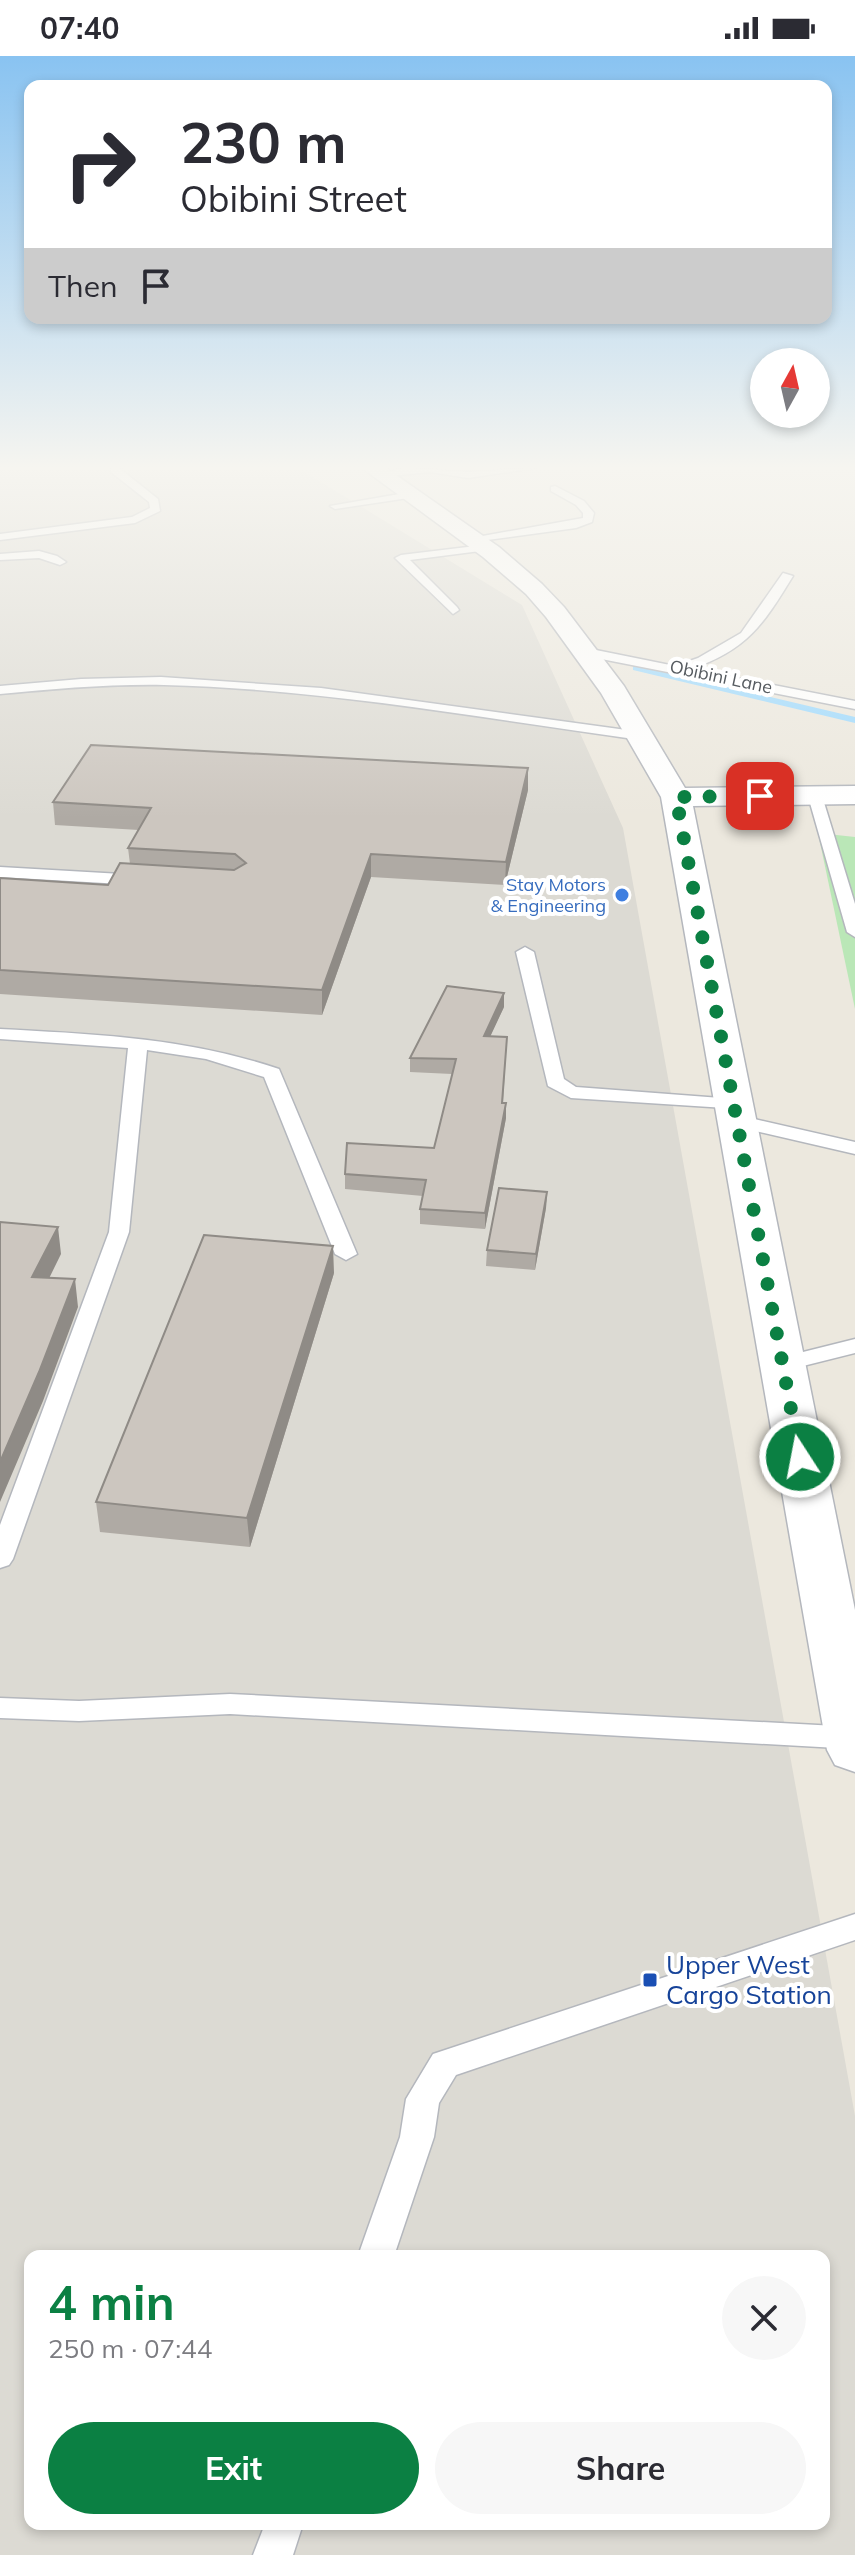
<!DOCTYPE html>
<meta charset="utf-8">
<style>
:root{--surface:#fff;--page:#f7f7f7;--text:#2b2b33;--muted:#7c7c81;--accent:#0b8043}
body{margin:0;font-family:Mulish,sans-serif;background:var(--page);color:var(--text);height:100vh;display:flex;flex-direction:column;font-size:30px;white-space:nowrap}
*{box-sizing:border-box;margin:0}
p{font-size:26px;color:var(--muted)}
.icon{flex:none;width:44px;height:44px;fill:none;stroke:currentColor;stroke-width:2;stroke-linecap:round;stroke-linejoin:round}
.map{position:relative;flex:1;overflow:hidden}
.drawer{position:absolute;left:24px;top:2194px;width:806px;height:280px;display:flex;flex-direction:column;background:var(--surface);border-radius:16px;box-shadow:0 4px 12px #0003}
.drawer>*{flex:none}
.guide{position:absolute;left:24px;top:24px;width:808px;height:244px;border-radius:16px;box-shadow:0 4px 12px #0003;background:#fff;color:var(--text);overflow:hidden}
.needle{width:52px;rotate:8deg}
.buttons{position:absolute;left:750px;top:292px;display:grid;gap:16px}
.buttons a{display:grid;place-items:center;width:80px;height:80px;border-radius:50%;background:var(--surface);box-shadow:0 4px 12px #0003;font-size:40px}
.pin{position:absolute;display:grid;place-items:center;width:68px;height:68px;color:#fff;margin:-34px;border-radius:16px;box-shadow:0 4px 12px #0006}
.me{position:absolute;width:88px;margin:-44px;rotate:349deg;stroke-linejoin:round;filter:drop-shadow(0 0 6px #0008)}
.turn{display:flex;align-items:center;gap:28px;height:168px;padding:0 24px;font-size:36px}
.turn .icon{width:104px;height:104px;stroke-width:2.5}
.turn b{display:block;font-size:56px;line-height:68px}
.then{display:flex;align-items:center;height:76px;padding:0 24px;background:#0003;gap:16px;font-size:30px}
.round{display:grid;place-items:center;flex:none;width:84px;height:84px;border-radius:42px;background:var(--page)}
.headline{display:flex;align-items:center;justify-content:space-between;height:136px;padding:0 24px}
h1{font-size:48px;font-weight:700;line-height:60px;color:var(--accent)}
.primary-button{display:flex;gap:16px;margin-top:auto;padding:16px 24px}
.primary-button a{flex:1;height:92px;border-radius:48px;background:var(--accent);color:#fff;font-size:32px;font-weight:700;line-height:92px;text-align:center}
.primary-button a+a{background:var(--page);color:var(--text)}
.status{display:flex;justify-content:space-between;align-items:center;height:56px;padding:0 40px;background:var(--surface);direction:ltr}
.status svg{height:22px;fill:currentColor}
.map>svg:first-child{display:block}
.industrial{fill:#dcdad3;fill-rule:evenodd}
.green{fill:#bae7b7}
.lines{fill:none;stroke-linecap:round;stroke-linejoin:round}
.stream{fill:#9bd9ff;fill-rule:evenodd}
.service-casing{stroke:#b4b7bd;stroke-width:3}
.tertiary-casing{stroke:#b4b7bd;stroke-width:3}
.service{fill:#fff;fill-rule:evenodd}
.tertiary{fill:#fff;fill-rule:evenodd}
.wall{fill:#afaaa4}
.shaded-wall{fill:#8f8b86}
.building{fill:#ccc6bf;stroke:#8f8b86;stroke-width:2}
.route{stroke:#0b8043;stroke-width:14;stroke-dasharray:0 25.2}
.shop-dot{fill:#3f7fe0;stroke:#fff;stroke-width:3}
.transit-dot{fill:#1a4fb4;stroke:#fff;stroke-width:3}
.labels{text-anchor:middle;stroke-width:8;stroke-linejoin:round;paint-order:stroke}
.far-street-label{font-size:18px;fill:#575c61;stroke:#fff}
.far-shop-label{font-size:18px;fill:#366cbe;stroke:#fff;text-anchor:end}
.near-transit-label{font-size:26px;fill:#164399;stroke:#fff;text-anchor:start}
</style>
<div class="status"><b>07:40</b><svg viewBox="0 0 49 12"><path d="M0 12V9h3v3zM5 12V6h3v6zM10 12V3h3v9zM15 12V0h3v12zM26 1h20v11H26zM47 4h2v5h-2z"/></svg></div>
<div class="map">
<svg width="855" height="2499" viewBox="0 0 855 2499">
<rect width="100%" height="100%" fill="#ece8de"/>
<path class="industrial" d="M 0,412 L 298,412 L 522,549 L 623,772 L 855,2060 L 855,2499 L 0,2499 ZM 30,2200 L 824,2200 L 824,2468 L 30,2468 Z"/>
<path class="green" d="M 818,777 L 855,781 L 855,953 Z"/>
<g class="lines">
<path class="stream" d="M 636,609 L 855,661 L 855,667 L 633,614 L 633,610 Z"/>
<g class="service-casing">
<path id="service" d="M 111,412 L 119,412 L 158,443 L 160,455 L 135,467 L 0,484 L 0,478 L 132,461 L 150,452 L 149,446 L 111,416 Z
M 406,412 L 468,416 L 536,412 L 468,422 L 430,416 L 381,421 L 376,418 Z
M 555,430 L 584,445 L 594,457 L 592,466 L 576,472 L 472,486 L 466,483 L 583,462 L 583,457 L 576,449 L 551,435 L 551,431 Z
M 411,436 L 416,439 L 415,441 L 335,453 L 330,450 Z
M 484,489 L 488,490 L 488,494 L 410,504 L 457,551 L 459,554 L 453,558 L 395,502 L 401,499 Z
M 39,495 L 57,500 L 66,506 L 60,509 L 39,502 L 0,504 L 0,498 Z
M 783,517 L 793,520 C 763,569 747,594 691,613 L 855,645 L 855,653 L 586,600 L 580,596 L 586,592 L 675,610 L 698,602 L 741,577 Z
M 161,621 L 321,632 L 641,676 L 648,680 L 641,684 C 482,662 324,633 164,629 C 109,628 55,633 0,638 L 0,630 L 81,623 Z
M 815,736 L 822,740 L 855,848 L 855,881 L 847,876 L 808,740 Z
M 0,811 L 139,819 L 147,824 L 139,829 L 0,821 Z
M 525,891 L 534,896 L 564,1023 L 576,1031 L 734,1043 L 744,1049 L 741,1053 L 571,1042 L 548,1030 L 516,896 Z
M 0,973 C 95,978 188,982 279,1013 L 357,1198 L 346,1204 L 335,1198 L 264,1021 L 206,1003 L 147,994 L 129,1176 L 13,1503 L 9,1509 L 0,1512 L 0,1469 L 109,1176 L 128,992 L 0,983 Z
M 737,1059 L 855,1086 L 855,1098 L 730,1069 L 727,1065 Z
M 855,1283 L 855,1297 L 783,1315 L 775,1313 L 772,1308 L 775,1303 Z
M 230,1638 L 855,1671 L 855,1693 L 230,1658 L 79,1665 L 0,1662 L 0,1642 L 79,1645 Z
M 855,1858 L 855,1884 L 456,2019 L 439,2047 L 434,2081 L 394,2200 L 358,2200 L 400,2081 L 406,2043 L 433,1998 Z
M 265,2468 L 303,2468 L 293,2499 L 253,2499 Z"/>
</g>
<g class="tertiary-casing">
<path id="tertiary" d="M 362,412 L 386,412 L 499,491 L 542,528 L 564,551 L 624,630 L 685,732 L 855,730 L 855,748 L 693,750 L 855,1554 L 855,1716 L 835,1709 L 827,1694 L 661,741 L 601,637 L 546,561 L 526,538 L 483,501 Z"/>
</g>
<use href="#service" class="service"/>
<use href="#tertiary" class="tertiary"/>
</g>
<path class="wall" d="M 528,712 L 528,734 L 505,829 L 371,821 L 322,959 L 0,938 L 0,822 L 108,829 L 130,808 L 128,792 L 139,774 L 55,769 L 53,746 Z
M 504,951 L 490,980 L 507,981 L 503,1047 L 506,1062 L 485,1173 L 420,1168 L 420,1153 L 423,1140 L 345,1133 L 345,1118 L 434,1092 L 452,1018 L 410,1016 L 410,1002 Z
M 547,1136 L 546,1152 L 535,1214 L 486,1210 L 487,1194 Z
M 334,1217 L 250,1491 L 100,1476 L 96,1446 Z"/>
<path class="shaded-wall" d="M 528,712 L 528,734 L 505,829 L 506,806 Z
M 371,798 L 371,821 L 322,959 L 322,934 Z
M 504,937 L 504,951 L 484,994 L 484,980 Z
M 506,1047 L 506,1062 L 485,1173 L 485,1157 Z
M 547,1136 L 546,1152 L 535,1214 L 536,1198 Z
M 58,1171 L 61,1198 L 36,1249 L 32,1221 Z
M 333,1190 L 334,1217 L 250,1491 L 247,1462 Z
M 75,1223 L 78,1251 L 43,1345 L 0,1446 L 0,1406 Z"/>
<path class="building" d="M 91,689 L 528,712 L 506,806 L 371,798 L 322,934 L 0,914 L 0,822 L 108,829 L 120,807 L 234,814 L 246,807 L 235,798 L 128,792 L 151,752 L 53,746 Z
M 447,930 L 504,937 L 484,980 L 507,981 L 502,1047 L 506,1047 L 485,1157 L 420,1153 L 426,1124 L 345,1118 L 347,1087 L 434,1092 L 456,1003 L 410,1002 Z
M 499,1132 L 547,1136 L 536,1198 L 487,1194 Z
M 0,1166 L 58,1171 L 32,1221 L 75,1223 L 39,1316 L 0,1406 Z
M 204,1179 L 333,1190 L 247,1462 L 96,1446 Z"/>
<linearGradient id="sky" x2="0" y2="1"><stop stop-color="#89c3f1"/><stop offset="0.54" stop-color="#f6f5f0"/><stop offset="1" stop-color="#f6f5f0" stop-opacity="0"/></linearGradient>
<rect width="855" height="762" fill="url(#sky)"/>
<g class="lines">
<path class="route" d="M 760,740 L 676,741 L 800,1401"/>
</g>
<circle class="shop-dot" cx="622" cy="839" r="8"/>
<rect class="transit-dot" x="642" y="1916" width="16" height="16" rx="4"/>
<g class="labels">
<g class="far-street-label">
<text transform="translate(721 621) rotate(12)" y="6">Obibini Lane</text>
</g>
<g class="far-shop-label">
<text x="606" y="835">Stay Motors<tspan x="606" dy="21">&amp; Engineering</tspan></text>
</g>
<g class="near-transit-label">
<text x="666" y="1918">Upper West<tspan x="666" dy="30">Cargo Station</tspan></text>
</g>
</g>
</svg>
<div class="buttons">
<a><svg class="needle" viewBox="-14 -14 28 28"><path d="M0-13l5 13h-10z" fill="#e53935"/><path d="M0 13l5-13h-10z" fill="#7c7c81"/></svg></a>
</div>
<div class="pin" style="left:760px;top:740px;background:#d93025"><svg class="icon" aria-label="arrive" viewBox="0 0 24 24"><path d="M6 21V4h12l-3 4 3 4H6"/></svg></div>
<svg class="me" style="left:800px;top:1401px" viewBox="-20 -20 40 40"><circle r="17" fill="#0b8043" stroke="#fff" stroke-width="3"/><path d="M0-11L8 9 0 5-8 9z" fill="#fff"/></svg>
<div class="guide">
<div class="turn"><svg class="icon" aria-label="right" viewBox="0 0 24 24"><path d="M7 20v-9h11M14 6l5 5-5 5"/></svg><div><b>230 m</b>Obibini Street</div></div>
<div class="then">Then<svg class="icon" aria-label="arrive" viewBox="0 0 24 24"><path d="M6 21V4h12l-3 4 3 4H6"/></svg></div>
</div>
<section class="drawer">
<div class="headline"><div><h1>4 min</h1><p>250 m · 07:44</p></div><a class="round"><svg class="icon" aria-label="close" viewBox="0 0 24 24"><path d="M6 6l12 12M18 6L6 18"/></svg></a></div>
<div class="primary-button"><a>Exit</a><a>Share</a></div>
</section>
</div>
